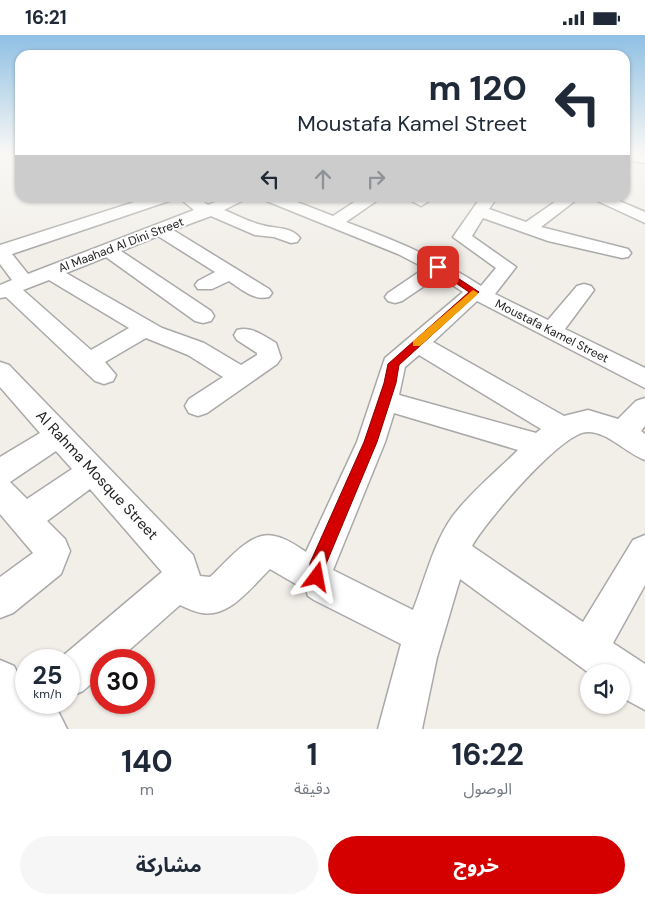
<!DOCTYPE html>
<html lang="ar">
<meta charset="utf-8">
<style>
:root{--surface:#fff;--page:#f6f6f7;--text:#1f2937;--muted:#747a83;--accent:#d40000}
body{margin:0;font-family:"DM Sans","Noto Sans Arabic",sans-serif;background:var(--page);color:var(--text);direction:rtl;height:100vh;display:flex;flex-direction:column;font-size:19px;white-space:nowrap}
*{box-sizing:border-box;margin:0}
p{font-size:16px;color:var(--muted)}
.icon{flex:none;width:28px;height:28px;fill:none;stroke:currentColor;stroke-width:2;stroke-linecap:round;stroke-linejoin:round}
.map{position:relative;height:694px;overflow:hidden;direction:ltr}
.details{display:flex;flex-direction:column;background:var(--surface);flex:1}
.details>*{flex:none}
.top-card{position:absolute;left:15px;top:15px;width:615px;height:152px;border-radius:15px;box-shadow:0 1px 4px #0004;direction:rtl;background:#fff;color:var(--text);overflow:hidden}
.tools{position:absolute;left:580px;top:629px;display:grid;gap:10px}
.tools a{display:grid;place-items:center;width:50px;height:50px;border-radius:50%;background:var(--surface);box-shadow:0 1px 4px #0004;font-size:25px}
.speed{position:absolute;left:15px;top:614px;display:flex;gap:10px;font-size:25px;font-weight:700;text-align:center}
.speed>*{display:grid;place-content:center;width:65px;height:65px;border-radius:50%;background:var(--surface);box-shadow:0 1px 4px #0004;line-height:1}
.speed small{font-size:12px;font-weight:400}
.speed .limit{border:8px solid #d22;background:#fff;color:#111}
.pin{position:absolute;display:grid;place-items:center;width:42px;height:42px;color:#fff;margin:-21px;border-radius:10px;box-shadow:0 2px 8px #0006}
.me{position:absolute;width:55px;margin:-28px;rotate:13deg;stroke-linejoin:round;filter:drop-shadow(0 0 4px #0008)}
.turn{display:flex;align-items:center;gap:18px;height:105px;padding:0 20px;font-size:22px}
.turn .icon{width:65px;height:65px;stroke-width:2.5}
.turn b{display:block;font-size:35px;line-height:42px}
.lanes{display:flex;align-items:center;height:48px;padding:0 20px;background:#0003;justify-content:center;gap:25px;direction:ltr}
.lanes .off{opacity:.35}
.eta{display:flex;justify-content:space-evenly;align-items:center;height:85px;text-align:center}
.eta b{font-size:30px;font-weight:700;line-height:35px}
.primary-button{display:flex;gap:10px;margin-top:auto;padding:10px 20px}
.primary-button a{flex:1;height:58px;border-radius:30px;background:var(--accent);color:#fff;font-size:20px;font-weight:700;line-height:58px;text-align:center}
.primary-button a+a{background:var(--page);color:var(--text)}
.status{display:flex;justify-content:space-between;align-items:center;height:35px;padding:0 25px;background:var(--surface);direction:ltr}
.status svg{height:14px;fill:currentColor}
.map>svg:first-child{display:block}
.lines{fill:none;stroke-linecap:round;stroke-linejoin:round}
.street-casing{stroke:#a9a9a9;stroke-width:3}
.street{fill:#fff;fill-rule:evenodd}
.route{fill:#d40000;stroke:#8a0000}
.slow{fill:#f59e0b}
.labels{text-anchor:middle;stroke-width:4;stroke-linejoin:round;paint-order:stroke}
.far-street-label{font-size:12px;fill:#222;stroke:#fff}
.street-label{font-size:15px;fill:#222;stroke:#fff}
</style>
<div class="status"><b>16:21</b><svg viewBox="0 0 49 12"><path d="M0 12V9h3v3zM5 12V6h3v6zM10 12V3h3v9zM15 12V0h3v12zM26 1h20v11H26zM47 4h2v5h-2z"/></svg></div>
<div class="map">
<svg width="645" height="694" viewBox="0 0 645 694">
<rect width="100%" height="100%" fill="#f2efe9"/>
<g class="lines">
<g class="street-casing">
<path id="street" d="M 625,118 L 645,120 L 645,128 L 625,125 Z
M 150,162 L 174,162 L 172,165 L 12,219 L 28,239 L 194,175 L 178,162 L 196,162 L 208,170 L 228,162 L 250,162 L 224,175 C 237,180 249,187 262,190 C 274,194 291,191 300,203 L 297,207 L 291,208 L 274,202 L 255,200 L 211,181 L 173,195 L 269,254 L 272,258 L 269,262 C 254,266 241,254 229,246 L 212,254 L 198,254 L 195,250 L 198,246 L 215,237 L 158,201 L 121,216 L 211,276 L 214,281 L 211,286 L 203,288 L 195,286 L 106,222 L 66,238 L 162,293 L 204,308 L 241,330 L 257,320 L 257,318 L 237,305 L 234,300 L 237,295 C 252,291 264,301 276,308 L 281,323 L 277,329 L 207,378 L 198,381 L 189,378 L 185,371 L 189,364 L 223,342 L 188,320 L 146,303 L 105,327 L 116,340 L 113,346 L 104,349 L 95,346 L 6,262 L 0,263 L 0,250 L 12,245 L 0,229 L 0,210 ZM 49,245 L 129,293 L 91,315 L 23,255 Z
M 262,162 L 284,162 L 333,181 L 362,162 L 382,162 L 346,187 C 394,205 438,223 481,251 L 496,233 L 453,202 L 481,162 L 496,164 L 489,174 L 526,187 L 562,162 L 580,162 L 541,192 L 628,214 L 631,218 L 628,222 L 622,223 L 548,206 L 483,183 L 472,201 L 516,232 L 495,259 L 548,285 L 577,251 L 584,249 L 591,251 L 594,255 L 565,294 L 645,333 L 645,353 L 477,266 L 433,307 L 564,381 L 588,375 L 618,384 L 636,366 L 645,363 L 645,391 L 641,396 L 645,399 L 645,425 C 626,418 607,396 587,397 C 562,397 485,487 472,511 L 583,587 L 633,505 L 645,500 L 645,550 L 613,608 L 645,629 L 645,675 L 621,662 L 621,638 L 589,638 L 460,544 L 437,622 L 422,694 L 378,694 L 401,609 L 314,565 L 308,561 L 306,555 L 270,534 C 253,550 230,583 202,578 C 194,577 187,573 180,570 L 118,625 L 101,625 L 101,640 L 83,656 L 69,662 L 69,625 L 58,625 L 162,537 L 90,454 L 47,486 L 65,504 L 70,516 L 61,539 L 13,578 L 0,583 L 0,542 L 33,518 L 0,479 L 0,422 L 40,398 L 0,352 L 0,327 L 9,330 L 193,520 L 200,541 L 210,542 C 226,528 250,495 274,501 C 286,503 297,511 306,517 L 357,407 L 385,323 L 463,257 L 439,241 L 402,266 L 395,268 L 388,266 L 385,262 L 388,258 L 425,233 L 398,219 L 264,165 ZM 419,320 L 541,394 L 536,398 L 399,360 L 405,332 ZM 394,378 L 518,415 C 496,437 471,457 452,482 C 433,509 425,545 413,575 L 333,535 L 385,407 ZM 56,416 L 72,434 L 27,464 L 10,447 Z
M 404,162 L 426,162 L 429,166 L 421,171 Z
M 589,162 L 610,162 L 645,177 L 645,188 Z
M 0,625 L 14,631 L 25,653 L 26,652 L 26,668 L 60,668 L 57,674 L 67,694 L 0,694 Z"/>
</g>
<use href="#street" class="street"/>
</g>
<linearGradient id="sky" x2="0" y2="1"><stop stop-color="#8fc0e4"/><stop offset="0.55" stop-color="#f9f8f5"/><stop offset="1" stop-color="#f9f8f5" stop-opacity="0"/></linearGradient>
<rect width="645" height="215" fill="url(#sky)"/>
<path class="route" d="M 438,230 L 479,257 L 399,330 L 396,348 L 377,407 L 326,529 L 323,547 L 317,550 L 312,547 L 309,542 L 310,528 L 364,407 L 384,348 L 388,329 L 469,257 L 435,234 L 434,232 Z"/>
<path class="slow" d="M 473,255 L 478,258 L 477,260 L 420,311 L 413,311 L 413,306 Z"/>
<g class="labels">
<g class="far-street-label">
<text transform="translate(121 210) rotate(-21)" y="4">Al Maahad Al Dini Street</text>
<text transform="translate(552 296) rotate(27)" y="4">Moustafa Kamel Street</text>
</g>
<g class="street-label">
<text transform="translate(97 440) rotate(47)" y="5">Al Rahma Mosque Street</text>
</g>
</g>
</svg>
<div class="tools">
<a><svg class="icon" aria-label="sound" viewBox="0 0 24 24"><path d="M4 9h4l5-4v14l-5-4H4zM17 9q2 3 0 6"/></svg></a>
</div>
<div class="speed"><div>25<small>km/h</small></div><div class="limit">30</div></div>
<div class="pin" style="left:438px;top:232px;background:#d93025"><svg class="icon" aria-label="arrive" viewBox="0 0 24 24"><path d="M6 21V4h12l-3 4 3 4H6"/></svg></div>
<svg class="me" style="left:317px;top:542px" viewBox="-20 -20 40 40"><path d="M0-17L14 15 0 8-14 15z" fill="#d40000" stroke="#fff" stroke-width="4"/></svg>
<div class="top-card">
<div class="turn"><svg class="icon" aria-label="left" viewBox="0 0 24 24"><path d="M17 20v-9H6M10 6l-5 5 5 5"/></svg><div><b>120 m</b>Moustafa Kamel Street</div></div>
<div class="lanes"><svg class="icon" aria-label="left" viewBox="0 0 24 24"><path d="M17 20v-9H6M10 6l-5 5 5 5"/></svg><svg class="icon off" aria-label="ahead" viewBox="0 0 24 24"><path d="M12 20V5M6 11l6-6 6 6"/></svg><svg class="icon off" aria-label="right" viewBox="0 0 24 24"><path d="M7 20v-9h11M14 6l5 5-5 5"/></svg></div>
</div>
</div>
<section class="details">
<div class="eta">
<div><b>16:22</b><p>الوصول</p></div>
<div><b>1</b><p>دقيقة</p></div>
<div><b>140</b><p>m</p></div>
</div>
<div class="primary-button"><a>خروج</a><a>مشاركة</a></div>
</section>
